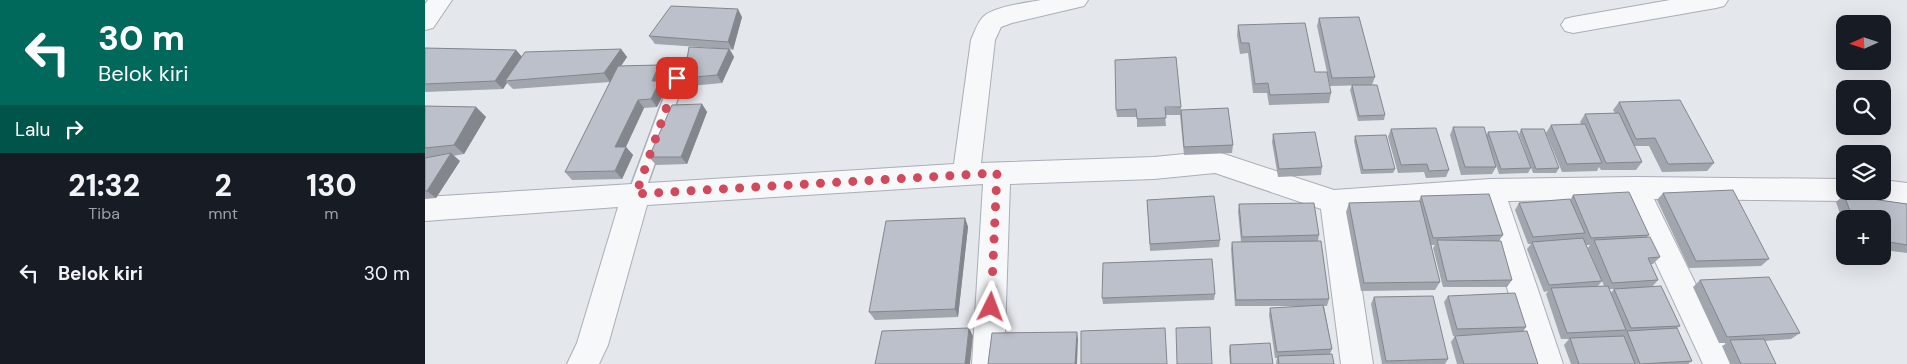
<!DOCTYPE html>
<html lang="id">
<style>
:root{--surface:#171b24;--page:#20242c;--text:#f1f3f6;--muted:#9ea1a6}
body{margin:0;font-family:"DM Sans",sans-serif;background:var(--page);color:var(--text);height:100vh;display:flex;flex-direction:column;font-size:19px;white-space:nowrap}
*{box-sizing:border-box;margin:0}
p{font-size:16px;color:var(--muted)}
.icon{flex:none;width:28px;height:28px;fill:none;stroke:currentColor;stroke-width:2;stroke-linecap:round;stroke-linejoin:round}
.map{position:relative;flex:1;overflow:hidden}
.sheet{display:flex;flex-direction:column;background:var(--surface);width:425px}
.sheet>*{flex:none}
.hud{background:#00695c;color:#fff;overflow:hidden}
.needle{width:32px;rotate:267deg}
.fabs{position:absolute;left:1411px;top:15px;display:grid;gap:10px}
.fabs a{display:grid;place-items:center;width:55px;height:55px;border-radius:10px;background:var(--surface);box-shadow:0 5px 20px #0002;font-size:25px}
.pin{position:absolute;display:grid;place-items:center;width:42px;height:42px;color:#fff;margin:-21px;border-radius:10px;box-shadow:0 2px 8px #0006}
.me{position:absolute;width:55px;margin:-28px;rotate:3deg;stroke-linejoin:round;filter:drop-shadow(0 0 4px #0008)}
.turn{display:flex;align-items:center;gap:18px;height:105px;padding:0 15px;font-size:22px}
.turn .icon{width:65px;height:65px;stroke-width:2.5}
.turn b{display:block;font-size:35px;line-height:42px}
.then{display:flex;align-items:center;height:48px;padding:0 15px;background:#0003;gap:10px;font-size:19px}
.eta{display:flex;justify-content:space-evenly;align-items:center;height:85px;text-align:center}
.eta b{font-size:30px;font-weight:800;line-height:35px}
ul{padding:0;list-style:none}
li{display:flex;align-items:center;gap:15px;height:70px;padding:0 15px}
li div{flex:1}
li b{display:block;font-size:19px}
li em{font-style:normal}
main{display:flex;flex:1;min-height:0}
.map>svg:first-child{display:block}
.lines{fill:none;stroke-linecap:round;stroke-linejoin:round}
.lane-casing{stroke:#a9aeb7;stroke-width:3}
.street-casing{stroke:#a9aeb7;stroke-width:2}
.lane{fill:#f7f8fa;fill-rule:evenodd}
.street{fill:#f7f8fa;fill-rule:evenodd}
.wall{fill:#a1a5ae;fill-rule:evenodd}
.shaded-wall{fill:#83868d}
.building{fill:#bbc0ca;stroke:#83868d}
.route{stroke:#d1495b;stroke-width:9;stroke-dasharray:0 16.2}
</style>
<main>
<section class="sheet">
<div class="hud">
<div class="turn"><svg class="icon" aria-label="left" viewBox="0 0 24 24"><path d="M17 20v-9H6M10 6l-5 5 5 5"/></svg><div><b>30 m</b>Belok kiri</div></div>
<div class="then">Lalu<svg class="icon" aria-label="right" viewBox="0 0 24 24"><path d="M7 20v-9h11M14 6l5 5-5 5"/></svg></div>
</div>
<div class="eta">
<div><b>21:32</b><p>Tiba</p></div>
<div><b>2</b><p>mnt</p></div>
<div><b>130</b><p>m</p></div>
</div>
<ul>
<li><svg class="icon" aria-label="left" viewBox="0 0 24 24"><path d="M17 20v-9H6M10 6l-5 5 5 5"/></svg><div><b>Belok kiri</b></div><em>30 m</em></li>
</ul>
</section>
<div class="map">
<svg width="1482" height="364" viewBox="0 0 1482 364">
<rect width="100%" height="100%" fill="#e4e7ec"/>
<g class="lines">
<g class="lane-casing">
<path id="lane" d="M 253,73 L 258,74 L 260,78 L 219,194 L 217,199 L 211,201 L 205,199 L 203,194 L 246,78 L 248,74 Z"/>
</g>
<g class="street-casing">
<path id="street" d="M 3,0 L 27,0 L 8,28 L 0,30 L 0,4 Z
M 616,0 L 663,0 L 659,6 L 587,23 L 576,27 L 570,40 L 556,163 L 729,157 L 790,151 L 909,190 L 1065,179 L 1210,177 L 1420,179 L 1420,191 L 1433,191 L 1430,198 L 1420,201 L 1229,199 L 1310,364 L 1278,364 L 1201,199 L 1083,201 L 1138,364 L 1106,364 L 1055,202 L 925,212 L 948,364 L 916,364 L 896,209 L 790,173 L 729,179 L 585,184 L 579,364 L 547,364 L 558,184 L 222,205 L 183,345 L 174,364 L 142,364 L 152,343 L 193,207 L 0,221 L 0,197 L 529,164 L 546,40 C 549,33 553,21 559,16 C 571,6 601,3 616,0 Z
M 1245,0 L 1303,0 L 1299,6 L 1291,8 L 1148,33 L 1140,31 L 1136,25 L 1140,19 L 1148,17 Z
M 1458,180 L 1482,183 L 1482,205 L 1447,199 L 1443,191 L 1458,191 Z"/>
</g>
<use href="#lane" class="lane"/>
<use href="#street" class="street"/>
</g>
<path class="wall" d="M 317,17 L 308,50 L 305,49 L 309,57 L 297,83 L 265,86 L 259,78 L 289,48 L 230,44 L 224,36 Z
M 894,18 L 950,77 L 947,85 L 905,86 L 892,26 Z
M 813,25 L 890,72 L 906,93 L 904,103 L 844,105 L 842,93 L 828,93 L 823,53 L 815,54 L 812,35 Z
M 0,48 L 91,50 L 97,57 L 196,49 L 202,57 L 196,66 L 234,65 L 240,73 L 236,82 L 241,89 L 232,107 L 219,108 L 201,147 L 208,155 L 197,179 L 147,180 L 140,172 L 185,82 L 88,89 L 82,83 L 78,89 L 0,92 Z
M 927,85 L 960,115 L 959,120 L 933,121 L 925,90 Z
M 1194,102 L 1289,163 L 1282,171 L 1237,172 L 1224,146 L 1209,146 L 1217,162 L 1211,170 L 1176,170 L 1174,167 L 1172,171 L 1137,172 L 1121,133 L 1126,125 L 1156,124 L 1155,122 L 1160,114 L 1190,113 L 1188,110 Z
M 277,104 L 282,112 L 262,164 L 231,165 L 224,157 Z
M 0,106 L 51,107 L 61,117 L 39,154 L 28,156 L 35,161 L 11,198 L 0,199 Z
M 756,107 L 756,110 L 808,145 L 807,153 L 759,155 L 755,115 L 740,115 L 741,126 L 712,127 L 712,117 L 692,117 L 691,110 Z
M 1028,127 L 1061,136 L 1063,132 L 1106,168 L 1103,173 L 1074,174 L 1067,153 L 1071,167 L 1067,174 L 1036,175 L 1025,135 Z
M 966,129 L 1024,170 L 1021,177 L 1001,178 L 999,172 L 973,173 L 963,137 Z
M 1096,129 L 1134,168 L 1131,173 L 1108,173 L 1094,134 Z
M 848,134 L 897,167 L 896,175 L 853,177 L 847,142 Z
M 930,136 L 970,169 L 968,173 L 936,174 L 929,141 Z
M 1238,193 L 1344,259 L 1336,266 L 1264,268 L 1232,200 Z
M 1148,195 L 1224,235 L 1222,237 L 1235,257 L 1228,264 L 1226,264 L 1233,280 L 1227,287 L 1255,326 L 1252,328 L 1267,361 L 1264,363 L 1264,364 L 1146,364 L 1139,345 L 1144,339 L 1136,339 L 1121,294 L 1123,291 L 1119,292 L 1102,249 L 1106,244 L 1103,244 L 1090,210 L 1094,203 L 1145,200 ZM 1161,245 L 1165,245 L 1163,248 L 1176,279 ZM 1177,281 L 1179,286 L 1173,286 ZM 1184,289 L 1189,289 L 1186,293 Z
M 1419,195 L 1482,204 L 1482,253 L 1458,250 L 1458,219 L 1420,219 L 1420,228 L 1411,202 Z
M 996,196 L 1078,235 L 1074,241 L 1087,280 L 1082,287 L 1018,287 L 1008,248 L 1010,245 L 1006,245 L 1015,282 L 1010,290 L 936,291 L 921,212 L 924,203 L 994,201 Z
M 722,200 L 795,240 L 794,247 L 725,251 Z
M 814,204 L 894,235 L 893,241 L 904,299 L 902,306 L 899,306 L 907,349 L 905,354 L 909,364 L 851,364 L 852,358 L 850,358 L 844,315 L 845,308 L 880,306 L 810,306 L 806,249 L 807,242 L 816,242 L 813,211 Z
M 540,218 L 543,227 L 533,317 L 450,320 L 444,312 Z
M 1275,280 L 1375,333 L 1366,339 L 1340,341 L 1351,364 L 1305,364 L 1297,346 L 1302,343 L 1294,343 L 1268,287 Z
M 790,294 L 789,300 L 678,304 L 677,298 Z
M 1023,296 L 1101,327 L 1098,332 L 1113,364 L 1032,364 L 1026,342 L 1030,336 L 1037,335 L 1028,336 L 1019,302 Z
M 949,297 L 1023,359 L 1020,364 L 957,364 L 946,304 Z
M 805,345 L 848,364 L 805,364 L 804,351 Z"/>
<path class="shaded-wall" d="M 313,9 L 317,17 L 308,50 L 303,42 Z
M 196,49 L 202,57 L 185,82 L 179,73 Z
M 304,49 L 309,57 L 297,83 L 292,75 Z
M 91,50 L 98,58 L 80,81 L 82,83 L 78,89 L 70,81 Z
M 234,65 L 240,73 L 236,82 L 241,89 L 232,107 L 226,99 L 227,81 Z
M 213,100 L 219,108 L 197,155 L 190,147 Z
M 277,104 L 282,112 L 262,164 L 256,157 Z
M 51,107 L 61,117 L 39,154 L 29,145 Z
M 201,147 L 208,155 L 197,179 L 190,171 Z
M 26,153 L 35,161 L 11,198 L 2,191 Z
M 540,218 L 543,227 L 533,317 L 530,309 Z
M 544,328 L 548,336 L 545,364 L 540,364 Z
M 652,332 L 653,339 L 652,364 L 650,364 Z"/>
<path class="building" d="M 246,6 L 313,9 L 303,42 L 224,36 Z
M 934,17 L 950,77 L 907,78 L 894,18 Z
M 880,23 L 890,72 L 902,72 L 906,93 L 845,95 L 843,83 L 830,84 L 824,43 L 816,43 L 813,25 Z
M 264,47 L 304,49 L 292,75 L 259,78 Z
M 0,48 L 91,50 L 70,81 L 0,84 Z
M 196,49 L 179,73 L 80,81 L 100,52 Z
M 751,57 L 756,107 L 740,107 L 741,118 L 712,119 L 711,109 L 691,110 L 690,60 Z
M 234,65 L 227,81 L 235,81 L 226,99 L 213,100 L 190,147 L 201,147 L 190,171 L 140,172 L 193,66 Z
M 927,85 L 952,85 L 960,115 L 934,116 Z
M 1255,100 L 1289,163 L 1243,164 L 1230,138 L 1211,139 L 1194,102 Z
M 277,104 L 256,157 L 224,157 L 247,105 Z
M 0,106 L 51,107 L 29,145 L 0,148 Z
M 803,108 L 808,145 L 759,147 L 756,110 Z
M 1194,113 L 1217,162 L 1181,163 L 1160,114 Z
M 1160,124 L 1177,163 L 1142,164 L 1126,125 Z
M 1028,127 L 1059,127 L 1071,167 L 1040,167 Z
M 1011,128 L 1024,170 L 1004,171 L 1002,164 L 976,165 L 966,129 Z
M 1096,129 L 1119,129 L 1134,168 L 1111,169 Z
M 1092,131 L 1106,168 L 1076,169 L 1063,132 Z
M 890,132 L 897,167 L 854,169 L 848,134 Z
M 961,135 L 970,169 L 938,170 L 930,136 Z
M 26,153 L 2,191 L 0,191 L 0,158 Z
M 1308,190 L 1344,259 L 1271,261 L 1238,193 Z
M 1204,192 L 1224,235 L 1166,238 L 1148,195 Z
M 1064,194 L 1078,235 L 1008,238 L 996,196 Z
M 1419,195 L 1482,204 L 1482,245 L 1458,241 L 1458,219 L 1428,219 Z
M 789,196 L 795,240 L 725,244 L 722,200 Z
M 1145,199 L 1160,233 L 1108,237 L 1094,203 Z
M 995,201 L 1015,282 L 939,283 L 924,203 Z
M 889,203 L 894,235 L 817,237 L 814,204 Z
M 540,218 L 530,309 L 444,312 L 461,221 Z
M 1225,237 L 1235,257 L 1223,258 L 1233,280 L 1187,283 L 1169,240 Z
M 1158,238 L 1177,281 L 1124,285 L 1107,242 Z
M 1012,240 L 1076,241 L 1087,280 L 1022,281 Z
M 896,241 L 904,299 L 811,300 L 807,242 Z
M 787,259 L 790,294 L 677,298 L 678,263 Z
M 1344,277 L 1375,333 L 1302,337 L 1275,280 Z
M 1183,286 L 1201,330 L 1142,333 L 1126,288 Z
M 1236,286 L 1255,326 L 1206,328 L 1189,289 Z
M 1090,293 L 1101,327 L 1032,329 L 1023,296 Z
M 1008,296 L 1023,359 L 961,361 L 949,297 Z
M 898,305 L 907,349 L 852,352 L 845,308 Z
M 785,327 L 787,364 L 752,364 L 751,328 Z
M 544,328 L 540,364 L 450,364 L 457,331 Z
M 740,328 L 742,364 L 656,364 L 656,331 Z
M 1252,328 L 1267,361 L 1215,364 L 1202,331 Z
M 1102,331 L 1113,364 L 1039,364 L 1030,336 Z
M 652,332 L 650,364 L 563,364 L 567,333 Z
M 1199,336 L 1210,364 L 1154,364 L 1145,338 Z
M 1339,339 L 1351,364 L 1316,364 L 1305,340 Z
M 845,343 L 848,364 L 806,364 L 805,345 Z
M 907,354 L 909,364 L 854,364 L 853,356 Z"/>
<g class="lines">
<path class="route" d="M 252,78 L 211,194 L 572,173 L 566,307"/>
</g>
</svg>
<div class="fabs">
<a><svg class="needle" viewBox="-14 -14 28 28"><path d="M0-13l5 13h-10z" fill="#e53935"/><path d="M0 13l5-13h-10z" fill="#9ea1a6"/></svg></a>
<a><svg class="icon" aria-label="search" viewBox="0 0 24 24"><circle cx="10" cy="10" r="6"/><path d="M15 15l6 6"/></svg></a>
<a><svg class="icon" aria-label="layers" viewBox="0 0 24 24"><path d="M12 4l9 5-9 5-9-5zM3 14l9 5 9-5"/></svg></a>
<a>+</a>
</div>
<div class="pin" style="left:252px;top:78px;background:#d93025"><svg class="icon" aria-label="arrive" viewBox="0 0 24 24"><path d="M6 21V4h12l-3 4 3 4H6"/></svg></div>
<svg class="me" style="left:566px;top:307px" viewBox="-20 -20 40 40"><path d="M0-17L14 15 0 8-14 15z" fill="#d1495b" stroke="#fff" stroke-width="4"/></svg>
</div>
</main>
